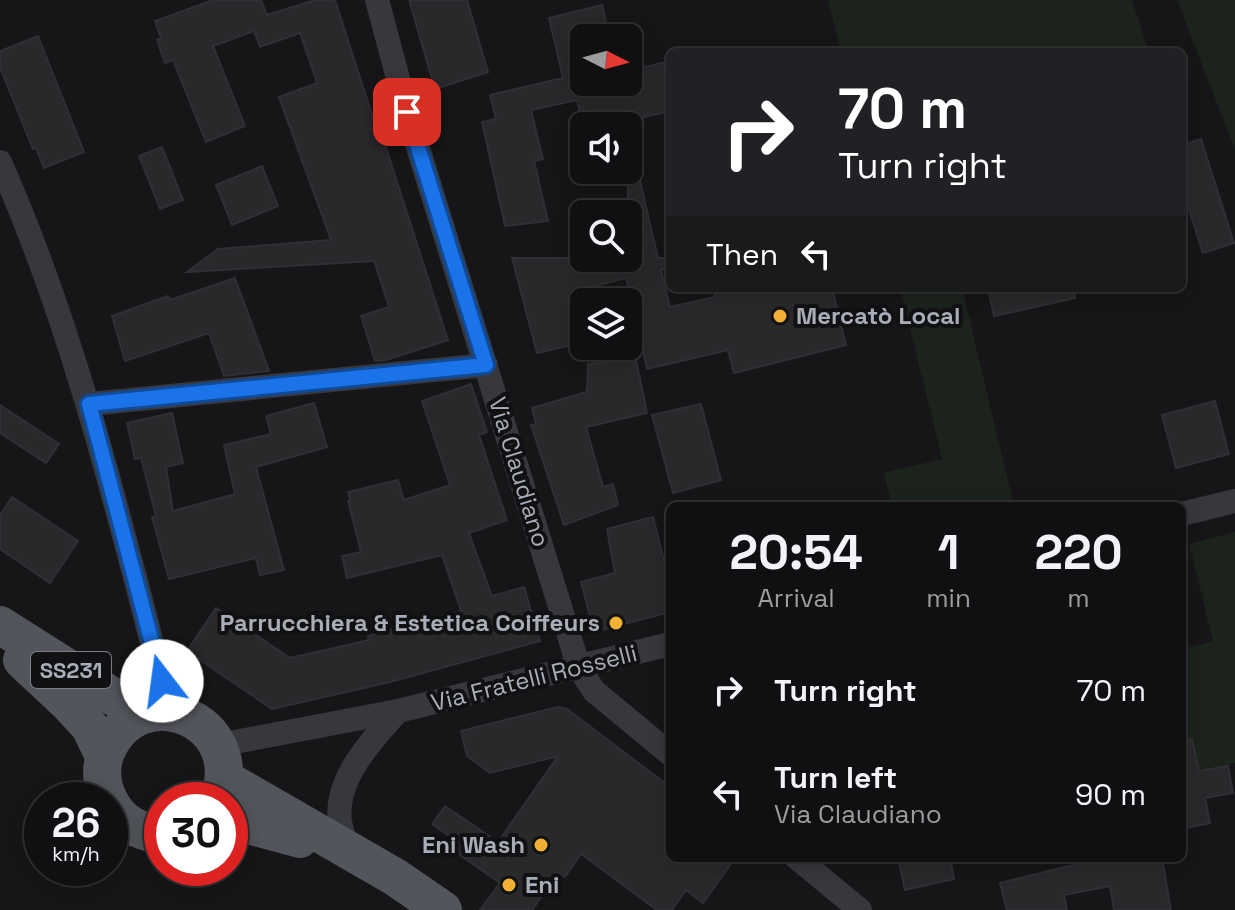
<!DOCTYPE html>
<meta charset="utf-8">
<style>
:root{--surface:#101012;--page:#19191b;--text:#f1f3f6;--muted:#9c9d9f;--line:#303032}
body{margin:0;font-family:"Space Grotesk",sans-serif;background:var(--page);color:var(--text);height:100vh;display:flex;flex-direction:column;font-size:30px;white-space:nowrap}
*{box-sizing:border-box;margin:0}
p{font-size:26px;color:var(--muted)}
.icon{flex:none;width:44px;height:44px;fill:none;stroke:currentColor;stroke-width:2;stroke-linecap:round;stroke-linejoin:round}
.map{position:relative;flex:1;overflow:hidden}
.details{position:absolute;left:666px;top:502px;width:520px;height:360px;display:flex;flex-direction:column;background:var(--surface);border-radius:12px;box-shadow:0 4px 20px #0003,0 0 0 2px var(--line)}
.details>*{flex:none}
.banner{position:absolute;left:666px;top:48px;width:520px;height:244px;border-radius:12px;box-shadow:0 4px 20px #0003,0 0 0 2px var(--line);background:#202124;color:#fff;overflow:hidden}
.needle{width:52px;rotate:96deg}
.controls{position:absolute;left:570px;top:24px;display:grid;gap:16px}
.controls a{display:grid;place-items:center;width:72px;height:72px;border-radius:12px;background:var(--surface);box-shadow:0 4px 20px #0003,0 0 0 2px var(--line);font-size:40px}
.speed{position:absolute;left:24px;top:782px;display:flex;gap:16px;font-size:40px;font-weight:700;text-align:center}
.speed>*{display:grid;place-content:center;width:104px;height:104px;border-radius:50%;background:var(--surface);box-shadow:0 4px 20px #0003,0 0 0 2px var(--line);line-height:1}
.speed small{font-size:20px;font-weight:400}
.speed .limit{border:12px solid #d22;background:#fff;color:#111}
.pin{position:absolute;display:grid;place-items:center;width:68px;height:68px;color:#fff;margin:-34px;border-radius:16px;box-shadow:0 4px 12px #0006}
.me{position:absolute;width:88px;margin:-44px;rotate:345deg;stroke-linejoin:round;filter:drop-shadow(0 0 6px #0008)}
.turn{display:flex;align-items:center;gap:28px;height:168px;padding:0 40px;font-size:36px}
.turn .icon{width:104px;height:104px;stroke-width:2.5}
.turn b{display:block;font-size:56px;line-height:68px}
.then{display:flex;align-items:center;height:76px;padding:0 40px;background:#0003;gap:16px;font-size:30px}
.eta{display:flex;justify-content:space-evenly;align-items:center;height:136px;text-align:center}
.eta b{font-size:48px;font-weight:700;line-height:56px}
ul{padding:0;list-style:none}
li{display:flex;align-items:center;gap:24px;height:104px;padding:0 40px}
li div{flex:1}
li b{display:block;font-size:30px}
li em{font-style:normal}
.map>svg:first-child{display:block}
.green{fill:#1c231d}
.building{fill:#29292c;stroke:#303034;stroke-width:2}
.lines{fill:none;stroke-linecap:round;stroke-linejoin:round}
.street{stroke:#37383d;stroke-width:24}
.primary{stroke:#53555c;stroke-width:38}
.route-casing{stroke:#114b97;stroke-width:20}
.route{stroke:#1a73e8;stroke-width:14}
.poi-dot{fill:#f2b134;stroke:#111113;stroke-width:3}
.labels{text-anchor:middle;stroke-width:8;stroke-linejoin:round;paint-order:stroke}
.shield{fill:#111113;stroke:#7b7e86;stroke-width:2}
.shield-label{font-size:22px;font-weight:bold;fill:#a8adb8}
.poi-label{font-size:24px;font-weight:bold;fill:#a8adb8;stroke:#111113;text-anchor:start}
.street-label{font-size:24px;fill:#a8adb8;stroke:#111113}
</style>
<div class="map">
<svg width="1235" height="910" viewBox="0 0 1235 910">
<rect width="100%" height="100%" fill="#161618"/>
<path class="green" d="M 828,0 L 1132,0 L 1149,52 L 841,52 Z
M 1177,0 L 1235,0 L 1235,150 Z
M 900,288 L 962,288 L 1014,506 L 991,506 L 986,500 L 963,506 L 892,506 L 884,473 L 942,459 Z
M 1235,532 L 1235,763 L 1182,774 L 1182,649 L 1213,641 L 1189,544 Z"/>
<path class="building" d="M 213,0 L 261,0 L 267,15 L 315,0 L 335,0 L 376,127 L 379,126 L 448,340 L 386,360 L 375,361 L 361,316 L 389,307 L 374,261 L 187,272 L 218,249 L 331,240 L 279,97 L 317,83 L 300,33 L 260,47 L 254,31 L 213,46 L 245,126 L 206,142 L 173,60 L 165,63 L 157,40 L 161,38 L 155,21 Z
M 409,0 L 467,0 L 488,72 L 435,89 Z
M 602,5 L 610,38 L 584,38 L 584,82 L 628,82 L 628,71 L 670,61 L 670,111 L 607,126 L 583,126 L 577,100 L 531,110 L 543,159 L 534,161 L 548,221 L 505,226 L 482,122 L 496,119 L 490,95 L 563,78 L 549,18 Z
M 38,36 L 84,152 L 44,168 L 36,148 L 33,149 L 0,67 L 0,51 Z
M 1201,139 L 1234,243 L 1203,253 L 1182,188 L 1182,145 Z
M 162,147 L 183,200 L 160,209 L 139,156 Z
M 262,166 L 278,206 L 232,225 L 216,185 Z
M 637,168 L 658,258 L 670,258 L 670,267 L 661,270 L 670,307 L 715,297 L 713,288 L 832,288 L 846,345 L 734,373 L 728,350 L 647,369 L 626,278 L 571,292 L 584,342 L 537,353 L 512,258 L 628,258 L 628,169 Z
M 235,278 L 269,371 L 224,376 L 209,333 L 125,361 L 112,316 L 168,296 L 170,300 Z
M 988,288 L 1074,288 L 1075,298 L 994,316 Z
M 636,360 L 647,413 L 586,427 L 603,487 L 613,484 L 618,505 L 564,525 L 531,425 L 536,424 L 532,408 L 587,392 L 588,364 Z
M 471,384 L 487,432 L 479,435 L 507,520 L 469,533 L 492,596 L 524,587 L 540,641 L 390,682 L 272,709 L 187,651 L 216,608 L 290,658 L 369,640 L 368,636 L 461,611 L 442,555 L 347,578 L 342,556 L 361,552 L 348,501 L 350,500 L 348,492 L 398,480 L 404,500 L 450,485 L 422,401 Z
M 1215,401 L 1229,454 L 1176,468 L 1162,415 Z
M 314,403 L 327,447 L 256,467 L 284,570 L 260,575 L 256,558 L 169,579 L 152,517 L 156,516 L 141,458 L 135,459 L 127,423 L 172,413 L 183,463 L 166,467 L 173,511 L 235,494 L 224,445 L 271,434 L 266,416 Z
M 701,404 L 721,480 L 673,493 L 652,415 Z
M 0,405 L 59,444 L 46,463 L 0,433 Z
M 12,497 L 78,541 L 50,583 L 0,549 L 0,515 Z
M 653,517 L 670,585 L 670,612 L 594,632 L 581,582 L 615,573 L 607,529 Z
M 558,707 L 567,709 L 670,787 L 670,858 L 735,858 L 703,903 L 686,890 L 672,910 L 657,910 L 581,854 L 565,877 L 558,873 L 532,910 L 480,910 L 500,883 L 453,850 L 458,842 L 432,824 L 445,806 L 498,842 L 558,756 L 490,773 L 467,756 L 461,731 Z
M 1192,739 L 1199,771 L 1228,766 L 1233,793 L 1205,798 L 1210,823 L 1182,829 L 1182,740 Z
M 898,858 L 950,858 L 954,879 L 905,890 Z
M 1084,858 L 1162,858 L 1171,910 L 1114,910 L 1110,886 L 1064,895 L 1067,910 L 1007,910 L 1000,883 L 1085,862 Z"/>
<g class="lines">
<path class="street" d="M 377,0 L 407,112 L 579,668 L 594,691 L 670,754
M 0,162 C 78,338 121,526 170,712
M 89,404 L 486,365
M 1182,514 L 1235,501
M 219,745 L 398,711 L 670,644
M 349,853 C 346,843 342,832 340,822 C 334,779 372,740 398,711
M 797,858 L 860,910"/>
<path class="primary" d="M 0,625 L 142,715
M 22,660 L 67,702 L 90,727 L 104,756
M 225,779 L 395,877 L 443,910
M 109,800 C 101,785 100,767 106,752 C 139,674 250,720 218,800
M 110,802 C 120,823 140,832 162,835
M 230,820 L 300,839"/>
</g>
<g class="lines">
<g class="route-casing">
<path id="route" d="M 162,681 L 89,404 L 486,365 L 407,112"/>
</g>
<use href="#route" class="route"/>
</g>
<g class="poi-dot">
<circle cx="780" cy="316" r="8"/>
<circle cx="616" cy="623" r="8"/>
<circle cx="541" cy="845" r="8"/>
<circle cx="509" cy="885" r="8"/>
</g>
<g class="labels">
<rect class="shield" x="31" y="652" width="80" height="36" rx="6"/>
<g class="shield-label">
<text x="71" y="678">SS231</text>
</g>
<g class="poi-label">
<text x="796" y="324">Mercatò Local</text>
<text x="600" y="631" text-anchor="end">Parrucchiera &amp; Estetica Coiffeurs</text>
<text x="525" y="853" text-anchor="end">Eni Wash</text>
<text x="525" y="893">Eni</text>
</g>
<g class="street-label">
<text transform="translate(519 472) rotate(73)" y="8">Via Claudiano</text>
<text transform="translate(534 678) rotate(-14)" y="8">Via Fratelli Rosselli</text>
</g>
</g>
</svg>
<div class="controls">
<a><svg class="needle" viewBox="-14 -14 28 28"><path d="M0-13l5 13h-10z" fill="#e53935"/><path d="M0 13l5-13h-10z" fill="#9c9d9f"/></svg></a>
<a><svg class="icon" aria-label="sound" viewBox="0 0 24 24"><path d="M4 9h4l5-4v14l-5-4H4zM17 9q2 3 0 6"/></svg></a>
<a><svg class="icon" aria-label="search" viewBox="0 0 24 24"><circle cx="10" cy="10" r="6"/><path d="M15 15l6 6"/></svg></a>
<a><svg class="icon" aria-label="layers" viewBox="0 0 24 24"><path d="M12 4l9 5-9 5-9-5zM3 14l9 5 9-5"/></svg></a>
</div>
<div class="speed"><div>26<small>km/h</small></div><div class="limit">30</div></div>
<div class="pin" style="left:407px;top:112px;background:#d93025"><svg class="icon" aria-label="arrive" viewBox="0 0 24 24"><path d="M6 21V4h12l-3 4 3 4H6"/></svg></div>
<svg class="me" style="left:162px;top:681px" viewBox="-20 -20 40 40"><circle r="19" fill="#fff"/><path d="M0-13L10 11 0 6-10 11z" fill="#1a73e8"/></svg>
<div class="banner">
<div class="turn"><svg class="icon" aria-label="right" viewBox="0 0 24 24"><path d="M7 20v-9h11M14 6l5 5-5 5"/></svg><div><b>70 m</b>Turn right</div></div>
<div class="then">Then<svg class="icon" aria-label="left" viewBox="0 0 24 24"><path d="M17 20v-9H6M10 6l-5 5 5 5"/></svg></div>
</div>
<section class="details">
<div class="eta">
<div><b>20:54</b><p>Arrival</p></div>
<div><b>1</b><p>min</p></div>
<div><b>220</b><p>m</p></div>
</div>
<ul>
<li><svg class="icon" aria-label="right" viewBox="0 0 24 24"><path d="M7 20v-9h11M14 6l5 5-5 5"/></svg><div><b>Turn right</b></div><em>70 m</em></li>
<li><svg class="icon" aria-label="left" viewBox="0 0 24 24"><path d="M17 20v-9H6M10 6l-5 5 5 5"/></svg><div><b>Turn left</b><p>Via Claudiano</p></div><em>90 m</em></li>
</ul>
</section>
</div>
